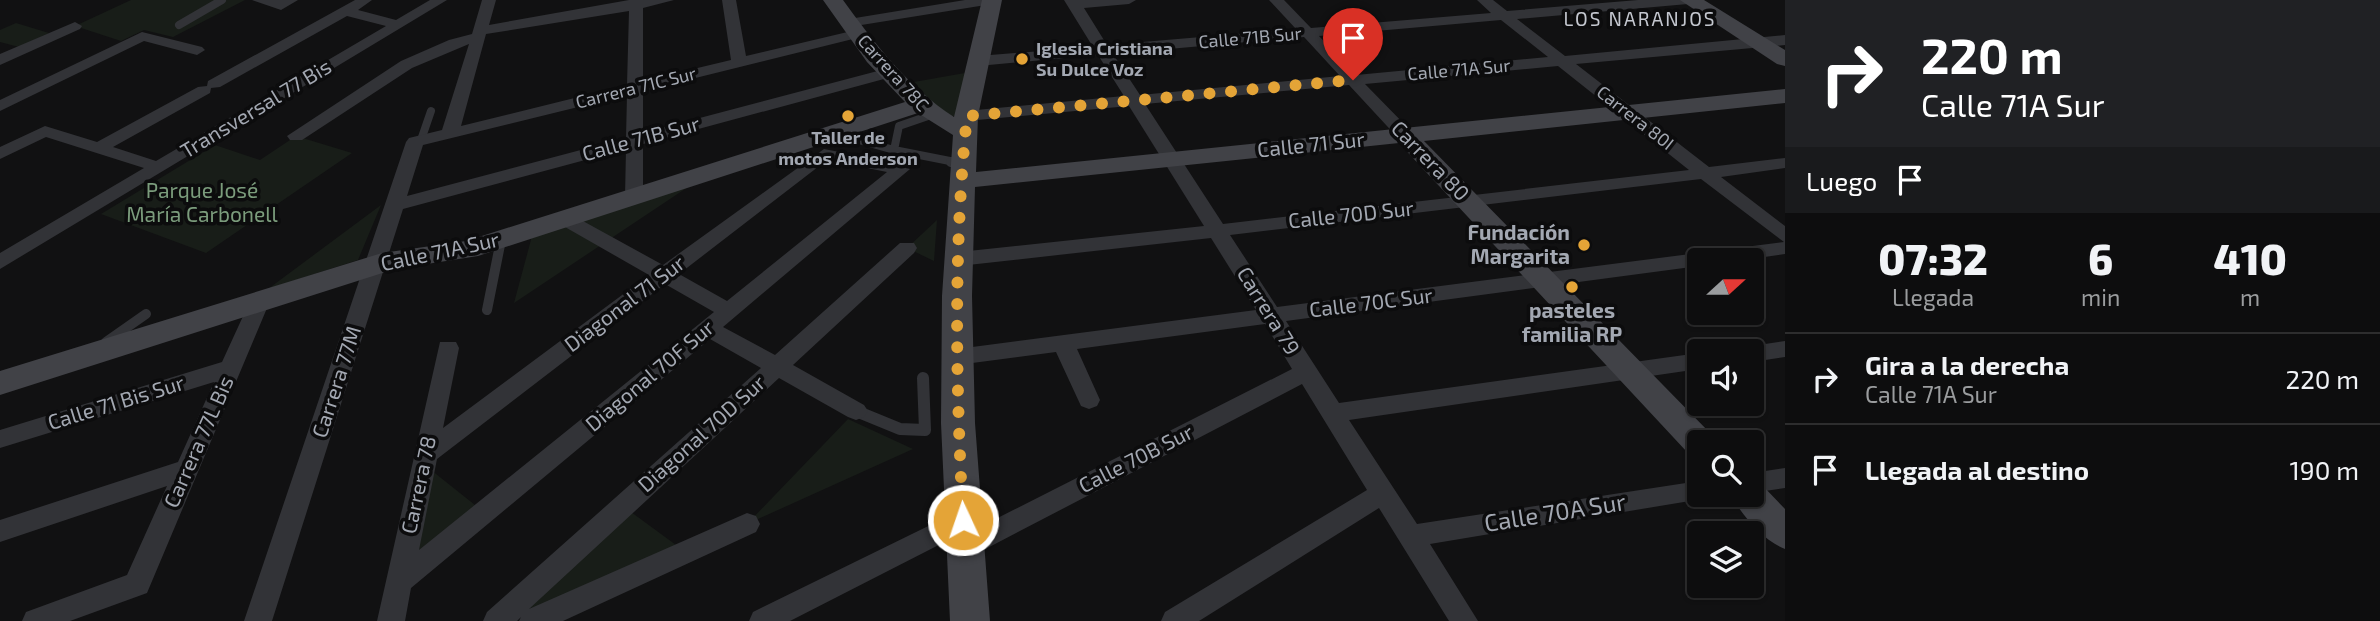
<!DOCTYPE html>
<html lang="es">
<meta charset="utf-8">
<style>
:root{--surface:#0d0d0e;--page:#1b1b1c;--text:#f1f3f6;--muted:#9a9c9e;--line:#2d2d2e}
body{margin:0;font-family:"Exo 2",sans-serif;background:var(--page);color:var(--text);height:100vh;display:flex;flex-direction:column;font-size:26px;white-space:nowrap}
*{box-sizing:border-box;margin:0}
p{font-size:23px;color:var(--muted)}
.icon{flex:none;width:38px;height:38px;fill:none;stroke:currentColor;stroke-width:2;stroke-linecap:round;stroke-linejoin:round}
.map{position:relative;flex:1;overflow:hidden}
.drawer{display:flex;flex-direction:column;background:var(--surface);width:595px}
.drawer>*{flex:none}
.banner{background:#202124;color:#fff;overflow:hidden}
.needle{width:46px;rotate:69deg}
.fabs{position:absolute;left:1687px;top:248px;display:grid;gap:14px}
.fabs a{display:grid;place-items:center;width:77px;height:77px;border-radius:7px;background:var(--surface);box-shadow:0 2px 5px #0004,0 0 0 2px var(--line);font-size:35px}
.pin{position:absolute;display:grid;place-items:center;width:60px;height:60px;color:#fff;margin:-72px -30px;border-radius:50% 50% 50% 0;rotate:-45deg;box-shadow:0 0 7px #0007}
.pin .icon{rotate:45deg}
.me{position:absolute;width:77px;margin:-38px;rotate:357deg;stroke-linejoin:round;filter:drop-shadow(0 0 5px #0008)}
.turn{display:flex;align-items:center;gap:24px;height:147px;padding:0 21px;font-size:32px}
.turn .icon{width:91px;height:91px;stroke-width:2.5}
.turn b{display:block;font-size:49px;line-height:60px}
.then{display:flex;align-items:center;height:66px;padding:0 21px;background:#0003;gap:14px;font-size:26px}
.eta{display:flex;justify-content:space-evenly;align-items:center;height:119px;text-align:center}
.eta b{font-size:42px;font-weight:800;line-height:49px}
ul{padding:0;list-style:none}
li{display:flex;align-items:center;gap:21px;height:91px;padding:0 21px;border-top:2px solid var(--line)}
li div{flex:1}
li b{display:block;font-size:26px}
li em{font-style:normal}
main{display:flex;flex:1;min-height:0}
.map>svg:first-child{display:block}
.green{fill:#181d18}
.lines{fill:none;stroke-linecap:round;stroke-linejoin:round}
.lane-far2{stroke:#323337;stroke-width:8}
.lane-far1{stroke:#323337;stroke-width:10}
.lane{stroke:#323337;stroke-width:12}
.street{fill:#323337;fill-rule:evenodd}
.secondary{fill:#414247;fill-rule:evenodd}
.route{stroke:#e4a437;stroke-width:12;stroke-dasharray:0 21.6}
.poi-dot{fill:#e4a437;stroke:#0c0c0d;stroke-width:2.5}
.labels{text-anchor:middle;stroke-width:7;stroke-linejoin:round;paint-order:stroke}
.far-street-label{font-size:18px;fill:#a3a8b2;stroke:#0c0c0d}
.far-poi-label{font-size:18px;font-weight:bold;fill:#a3a8b2;stroke:#0c0c0d;text-anchor:start}
.far-neighbourhood-label{font-size:19px;letter-spacing:2px;fill:#c4c7cf;stroke:#0c0c0d}
.street-label{font-size:21px;fill:#a3a8b2;stroke:#0c0c0d}
.park-label{font-size:21px;fill:#7b9c7c;stroke:#0c0c0d}
.poi-label{font-size:21px;font-weight:bold;fill:#a3a8b2;stroke:#0c0c0d;text-anchor:end}
.near-street-label{font-size:24px;fill:#a3a8b2;stroke:#0c0c0d}
</style>
<main>
<div class="map">
<svg width="1785" height="621" viewBox="0 0 1785 621">
<rect width="100%" height="100%" fill="#111112"/>
<path class="green" d="M 131,0 L 245,0 L 173,37 L 144,30 L 121,41 L 75,26 Z
M 16,23 L 49,33 L 19,47 L 0,42 L 0,30 Z
M 965,73 L 958,116 L 943,116 L 908,83 Z
M 296,136 L 352,153 L 206,253 L 101,214 L 215,145 L 260,160 Z
M 688,187 L 514,303 L 532,236 Z
M 381,205 L 358,260 L 268,289 Z
M 937,220 L 934,261 L 907,248 Z
M 848,419 L 913,449 L 747,524 Z
M 431,470 L 480,509 L 408,567 Z
M 631,512 L 676,545 L 506,621 Z"/>
<g class="lines">
<path class="lane-far2" d="M 179,25 L 222,0
M 931,115 L 899,126 L 894,150 L 960,163
M 834,133 L 894,150
M 421,140 L 431,111"/>
<path class="lane-far1" d="M 951,162 L 963,164
M 487,310 L 501,240
M 106,342 L 146,314"/>
<path class="lane" d="M 856,411 L 900,429 L 925,430 L 923,378"/>
<path class="street" d="M 252,0 L 298,0 L 281,10 Z
M 355,0 L 372,0 L 358,10 L 396,20 L 430,0 L 447,0 L 0,269 L 0,253 L 144,168 L 46,137 L 0,159 L 0,147 L 45,126 L 97,142 L 198,87 L 207,86 L 208,81 ZM 347,16 L 386,26 L 156,161 L 113,147 L 210,93 L 211,88 L 220,87 Z
M 482,0 L 496,0 L 489,25 L 629,0 L 674,0 L 643,8 L 643,81 L 731,60 L 722,0 L 736,0 L 746,56 L 856,30 L 863,34 L 861,37 L 643,91 L 643,133 L 889,68 L 897,73 L 895,76 L 643,144 L 643,197 L 641,201 L 627,201 L 625,197 L 626,149 L 403,209 L 272,621 L 244,621 L 406,142 L 409,138 L 442,130 L 469,44 L 412,68 L 302,140 L 290,140 L 287,136 L 401,61 L 449,40 L 472,34 ZM 629,11 L 627,85 L 461,126 L 486,34 ZM 627,95 L 626,138 L 407,196 L 423,145 Z
M 965,0 L 999,0 L 992,4 L 849,27 L 842,23 L 849,19 Z
M 1064,0 L 1136,0 L 1129,4 L 1084,8 L 1107,45 L 1296,29 L 1269,0 L 1284,0 L 1311,28 L 1491,13 L 1477,0 L 1493,0 L 1507,11 L 1638,0 L 1695,0 L 1688,4 L 1517,19 L 1565,56 L 1785,35 L 1785,45 L 1576,64 L 1709,167 L 1785,158 L 1785,168 L 1721,177 L 1785,226 L 1785,254 L 1737,261 L 1699,261 L 1699,266 L 1286,321 L 1339,403 L 1699,353 L 1699,369 L 1349,420 L 1417,524 L 1699,481 L 1699,495 L 1709,495 L 1708,498 L 1430,544 L 1478,621 L 1449,621 L 1379,508 L 1199,621 L 1161,621 L 1165,612 L 1367,490 L 1302,384 L 974,555 L 965,558 L 956,555 L 952,547 L 956,539 L 1292,369 L 1265,324 L 1077,349 L 1100,400 L 1097,406 L 1089,409 L 1081,406 L 1056,352 L 957,365 L 949,363 L 946,357 L 949,351 L 957,349 L 1256,310 L 1211,238 L 959,266 L 949,259 L 959,252 L 1204,226 L 1129,106 L 966,121 L 958,116 L 966,111 L 1124,96 L 1098,55 L 978,66 L 970,61 L 978,56 L 1093,47 ZM 1501,20 L 1548,57 L 1356,75 L 1319,36 ZM 1304,37 L 1340,76 L 1140,95 L 1113,54 ZM 1558,66 L 1689,170 L 1223,224 L 1145,104 L 1349,85 L 1399,139 L 1405,140 L 1414,135 L 1411,131 L 1365,84 ZM 1701,179 L 1784,242 L 1277,307 L 1230,235 Z
M 75,22 L 82,26 L 80,29 L 0,65 L 0,54 Z
M 142,32 L 202,47 L 205,50 L 197,55 L 144,41 L 0,111 L 0,100 Z
M 824,149 L 901,164 L 910,169 L 723,327 L 775,355 L 900,243 L 914,243 L 917,248 L 914,253 L 793,365 L 864,405 L 868,411 L 864,417 L 856,420 L 848,417 L 779,378 L 529,609 L 747,513 L 756,516 L 760,524 L 756,532 L 563,621 L 519,621 L 521,617 L 517,621 L 483,621 L 487,612 L 761,368 L 710,339 L 411,588 L 405,621 L 377,621 L 440,342 L 456,342 L 459,348 L 443,428 L 649,275 L 558,223 L 556,219 L 558,215 L 572,215 L 663,265 ZM 827,160 L 887,172 L 727,301 L 679,274 ZM 665,284 L 714,312 L 419,550 L 437,459 Z
M 260,294 L 270,301 L 147,593 L 70,621 L 22,621 L 26,612 L 127,575 L 167,486 L 0,542 L 0,520 L 178,462 L 214,382 L 0,448 L 0,430 L 222,362 L 250,301 Z
M 1785,341 L 1785,357 L 1752,362 L 1752,352 L 1742,352 L 1752,346 Z
M 1785,468 L 1785,488 L 1752,493 L 1752,473 Z
M 963,509 L 972,512 L 976,520 L 972,528 L 790,621 L 749,621 L 753,612 Z"/>
<path class="secondary" d="M 823,0 L 843,0 C 875,44 908,87 954,117 L 982,0 L 1002,0 L 978,116 L 976,172 L 1785,89 L 1785,103 L 1424,141 L 1711,434 L 1716,443 L 1699,443 L 1699,456 L 1687,452 L 1399,143 L 975,187 L 972,296 L 975,423 L 990,621 L 950,621 L 941,423 L 942,296 L 953,135 L 918,113 L 478,256 L 395,269 L 0,395 L 0,371 L 382,253 L 466,241 L 905,102 L 867,62 Z
M 1680,0 L 1704,0 L 1785,50 L 1785,66 L 1777,64 Z
M 1752,481 L 1762,485 L 1785,509 L 1785,549 C 1764,541 1742,516 1731,495 L 1752,495 Z"/>
</g>
<g class="lines">
<path class="route" d="M 963,520 C 956,386 953,250 967,116 L 1353,80"/>
</g>
<g class="poi-dot">
<circle cx="1022" cy="59" r="7"/>
<circle cx="848" cy="116" r="7"/>
<circle cx="1584" cy="245" r="7"/>
<circle cx="1572" cy="287" r="7"/>
</g>
<g class="labels">
<g class="far-street-label">
<text transform="translate(1250 38) rotate(-5)" y="6">Calle 71B Sur</text>
<text transform="translate(1459 70) rotate(-5)" y="6">Calle 71A Sur</text>
<text transform="translate(893 73) rotate(48)" y="6">Carrera 78C</text>
<text transform="translate(636 88) rotate(-14)" y="6">Carrera 71C Sur</text>
<text transform="translate(1635 118) rotate(38)" y="6">Carrera 80I</text>
</g>
<g class="far-poi-label">
<text x="1036" y="55">Iglesia Cristiana<tspan x="1036" dy="21">Su Dulce Voz</tspan></text>
<text x="848" y="144" text-anchor="middle">Taller de<tspan x="848" dy="21">motos Anderson</tspan></text>
</g>
<g class="far-neighbourhood-label">
<text x="1640" y="26">LOS NARANJOS</text>
</g>
<g class="street-label">
<text transform="translate(256 109) rotate(-31)" y="7">Transversal 77 Bis</text>
<text transform="translate(641 139) rotate(-15)" y="7">Calle 71B Sur</text>
<text transform="translate(1311 145) rotate(-6)" y="7">Calle 71 Sur</text>
<text transform="translate(1430 161) rotate(46)" y="7">Carrera 80</text>
<text transform="translate(1351 215) rotate(-6)" y="7">Calle 70D Sur</text>
<text transform="translate(440 252) rotate(-12)" y="7">Calle 71A Sur</text>
<text transform="translate(1371 303) rotate(-7)" y="7">Calle 70C Sur</text>
<text transform="translate(625 304) rotate(-37)" y="7">Diagonal 71 Sur</text>
<text transform="translate(1268 311) rotate(58)" y="7">Carrera 79</text>
<text transform="translate(650 376) rotate(-40)" y="7">Diagonal 70F Sur</text>
<text transform="translate(337 382) rotate(-72)" y="7">Carrera 77M</text>
<text transform="translate(116 403) rotate(-17)" y="7">Calle 71 Bis Sur</text>
<text transform="translate(702 434) rotate(-42)" y="7">Diagonal 70D Sur</text>
<text transform="translate(199 442) rotate(-66)" y="7">Carrera 77L Bis</text>
<text transform="translate(1136 459) rotate(-27)" y="7">Calle 70B Sur</text>
<text transform="translate(419 485) rotate(-78)" y="7">Carrera 78</text>
</g>
<g class="park-label">
<text x="202" y="198">Parque José<tspan x="202" dy="24">María Carbonell</tspan></text>
</g>
<g class="poi-label">
<text x="1570" y="240">Fundación<tspan x="1570" dy="24">Margarita</tspan></text>
<text x="1572" y="318" text-anchor="middle">pasteles<tspan x="1572" dy="24">familia RP</tspan></text>
</g>
<g class="near-street-label">
<text transform="translate(1555 513) rotate(-9)" y="8">Calle 70A Sur</text>
</g>
</g>
</svg>
<div class="fabs">
<a><svg class="needle" viewBox="-14 -14 28 28"><path d="M0-13l5 13h-10z" fill="#e53935"/><path d="M0 13l5-13h-10z" fill="#9a9c9e"/></svg></a>
<a><svg class="icon" aria-label="sound" viewBox="0 0 24 24"><path d="M4 9h4l5-4v14l-5-4H4zM17 9q2 3 0 6"/></svg></a>
<a><svg class="icon" aria-label="search" viewBox="0 0 24 24"><circle cx="10" cy="10" r="6"/><path d="M15 15l6 6"/></svg></a>
<a><svg class="icon" aria-label="layers" viewBox="0 0 24 24"><path d="M12 4l9 5-9 5-9-5zM3 14l9 5 9-5"/></svg></a>
</div>
<div class="pin" style="left:1353px;top:80px;background:#d93025"><svg class="icon" aria-label="arrive" viewBox="0 0 24 24"><path d="M6 21V4h12l-3 4 3 4H6"/></svg></div>
<svg class="me" style="left:963px;top:520px" viewBox="-20 -20 40 40"><circle r="17" fill="#e4a437" stroke="#fff" stroke-width="3"/><path d="M0-11L8 9 0 5-8 9z" fill="#fff"/></svg>
</div>
<section class="drawer">
<div class="banner">
<div class="turn"><svg class="icon" aria-label="right" viewBox="0 0 24 24"><path d="M7 20v-9h11M14 6l5 5-5 5"/></svg><div><b>220 m</b>Calle 71A Sur</div></div>
<div class="then">Luego<svg class="icon" aria-label="arrive" viewBox="0 0 24 24"><path d="M6 21V4h12l-3 4 3 4H6"/></svg></div>
</div>
<div class="eta">
<div><b>07:32</b><p>Llegada</p></div>
<div><b>6</b><p>min</p></div>
<div><b>410</b><p>m</p></div>
</div>
<ul>
<li><svg class="icon" aria-label="right" viewBox="0 0 24 24"><path d="M7 20v-9h11M14 6l5 5-5 5"/></svg><div><b>Gira a la derecha</b><p>Calle 71A Sur</p></div><em>220 m</em></li>
<li><svg class="icon" aria-label="arrive" viewBox="0 0 24 24"><path d="M6 21V4h12l-3 4 3 4H6"/></svg><div><b>Llegada al destino</b></div><em>190 m</em></li>
</ul>
</section>
</main>
